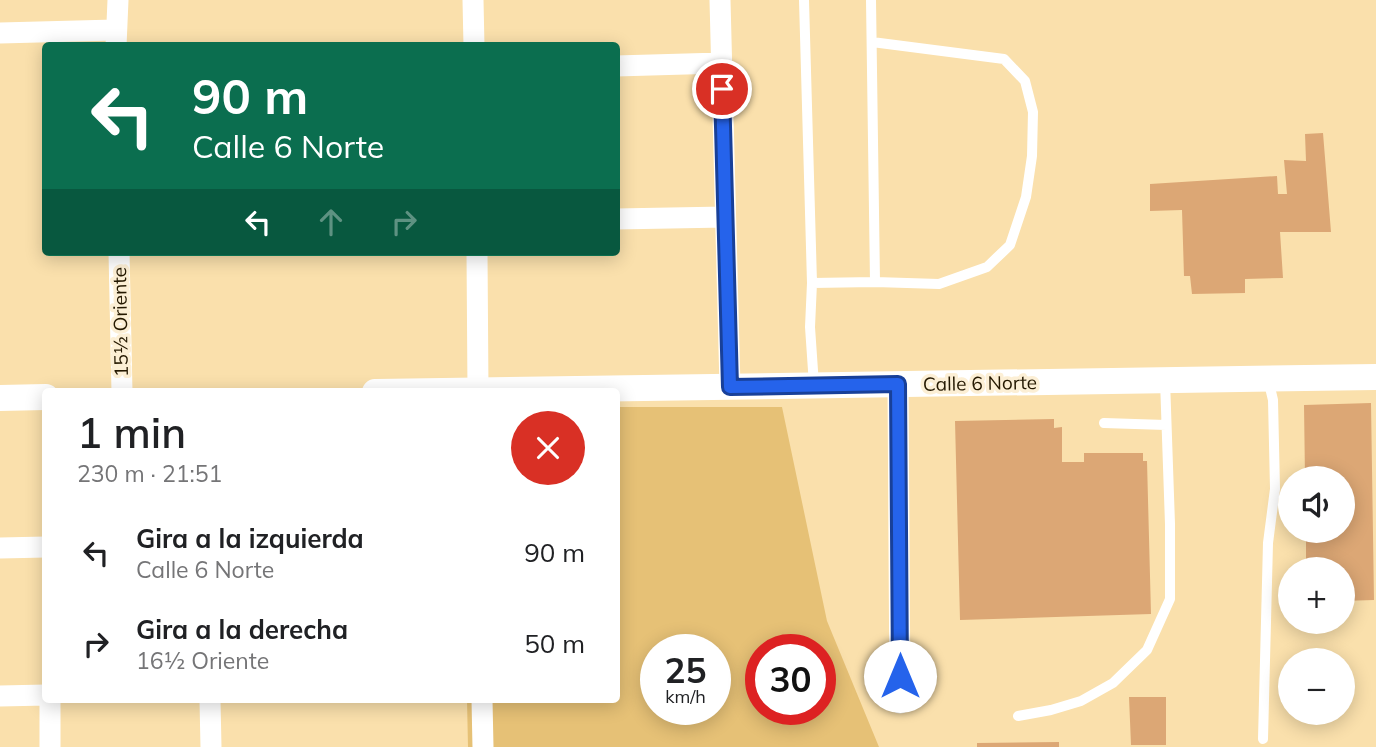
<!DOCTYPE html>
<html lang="es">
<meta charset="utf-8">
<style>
:root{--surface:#fff;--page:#f2f2f2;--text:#202124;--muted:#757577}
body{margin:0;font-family:Mulish,sans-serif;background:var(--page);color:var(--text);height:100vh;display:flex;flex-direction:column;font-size:26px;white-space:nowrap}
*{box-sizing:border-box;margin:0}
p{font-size:23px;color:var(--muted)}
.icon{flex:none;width:38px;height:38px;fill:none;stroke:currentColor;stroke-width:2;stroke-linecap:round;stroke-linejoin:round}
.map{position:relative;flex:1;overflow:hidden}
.sheet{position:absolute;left:42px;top:388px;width:578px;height:315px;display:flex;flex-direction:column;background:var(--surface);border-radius:7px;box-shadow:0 4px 18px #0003}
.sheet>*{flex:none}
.hud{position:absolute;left:42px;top:42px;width:578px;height:214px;border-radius:7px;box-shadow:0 4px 18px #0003;background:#0b6e4f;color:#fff;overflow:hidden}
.tools{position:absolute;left:1278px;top:466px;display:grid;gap:14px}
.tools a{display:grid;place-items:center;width:77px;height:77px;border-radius:50%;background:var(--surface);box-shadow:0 4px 18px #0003;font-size:35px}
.speed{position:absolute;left:640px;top:634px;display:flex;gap:14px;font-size:35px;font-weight:700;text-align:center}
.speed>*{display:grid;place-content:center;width:91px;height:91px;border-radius:50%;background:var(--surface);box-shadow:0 4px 18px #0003;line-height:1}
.speed small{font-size:18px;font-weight:400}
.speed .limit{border:10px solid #d22;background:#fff;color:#111}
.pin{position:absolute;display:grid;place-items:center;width:60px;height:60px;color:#fff;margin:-30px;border:4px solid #fff;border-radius:50%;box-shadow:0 2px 7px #0007}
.me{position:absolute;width:77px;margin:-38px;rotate:0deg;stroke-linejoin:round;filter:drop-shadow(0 0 5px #0008)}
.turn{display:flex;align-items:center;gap:24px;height:147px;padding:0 35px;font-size:32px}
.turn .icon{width:91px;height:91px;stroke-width:2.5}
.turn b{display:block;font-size:49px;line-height:60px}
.lanes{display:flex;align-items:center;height:66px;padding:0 35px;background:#0003;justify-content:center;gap:35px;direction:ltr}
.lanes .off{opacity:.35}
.round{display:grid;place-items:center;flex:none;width:74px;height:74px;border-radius:37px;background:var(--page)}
.overview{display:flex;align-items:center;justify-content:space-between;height:119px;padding:0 35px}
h1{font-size:42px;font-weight:600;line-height:52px}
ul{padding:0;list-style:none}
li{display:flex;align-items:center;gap:21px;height:91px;padding:0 35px}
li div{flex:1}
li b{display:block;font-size:26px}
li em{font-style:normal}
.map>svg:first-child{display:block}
.green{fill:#e6c176;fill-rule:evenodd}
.building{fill:#dca775}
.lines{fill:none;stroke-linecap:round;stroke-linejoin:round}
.service{stroke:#fff;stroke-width:10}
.minor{stroke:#fff;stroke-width:21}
.tertiary{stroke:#fff;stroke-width:26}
.route-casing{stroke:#184099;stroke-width:18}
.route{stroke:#2563eb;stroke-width:12}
.labels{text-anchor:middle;stroke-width:7;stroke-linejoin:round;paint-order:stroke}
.street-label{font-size:19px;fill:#241800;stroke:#fcefd5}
</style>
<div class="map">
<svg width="1376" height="747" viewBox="0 0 1376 747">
<rect width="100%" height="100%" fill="#fae0ac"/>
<path class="green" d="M 616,407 L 782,407 L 827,621 L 879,747 L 468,747 L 467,700 L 616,700 ZM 656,649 L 716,649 L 716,709 L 656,709 ZM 761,649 L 821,649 L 821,709 L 761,709 Z"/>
<path class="building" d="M 1323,133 L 1331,232 L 1280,232 L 1283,278 L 1245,279 L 1245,293 L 1192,294 L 1190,276 L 1184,276 L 1182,210 L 1150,211 L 1150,184 L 1277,176 L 1278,194 L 1287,194 L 1284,160 L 1306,161 L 1305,134 Z
M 1371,403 L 1374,600 L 1342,601 L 1342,569 L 1306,569 L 1306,530 L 1342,530 L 1342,478 L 1305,478 L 1304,405 Z
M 1054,419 L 1054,428 L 1062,427 L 1062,462 L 1084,462 L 1084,453 L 1143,453 L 1143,461 L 1147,461 L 1151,614 L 960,620 L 955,421 Z
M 1129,697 L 1166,697 L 1166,745 L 1131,745 Z
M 1059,742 L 1059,747 L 977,747 L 977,743 Z"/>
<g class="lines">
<path class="service" d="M 804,0 L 812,283 L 810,327 L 814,385
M 872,42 L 1004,59 L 1025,81 L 1033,112 L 1032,156 L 1026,197 L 1010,245 L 987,267 L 939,284 L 875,282
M 812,283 L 875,282 L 871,0
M 1104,423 L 1166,425
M 1018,716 L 1051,710 L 1081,701 L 1113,683 L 1147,650 L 1170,599 L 1170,524 L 1165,380
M 1263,739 L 1268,543 L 1275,489 L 1273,400 L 1268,379"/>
<path class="minor" d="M 473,0 L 474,46
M 720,0 L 730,387
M 0,33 L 115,30
M 116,46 L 118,0
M 616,66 L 721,63
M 616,219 L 725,217
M 119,252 L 122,392
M 477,252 L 478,392
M 898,384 L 900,703
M 0,548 L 46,547
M 0,696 L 46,695
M 50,700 L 50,747
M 210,700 L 211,747
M 482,700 L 483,747"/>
<path class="tertiary" d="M 375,392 L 1376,377
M 0,398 L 46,397"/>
</g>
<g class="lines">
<g class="route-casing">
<path id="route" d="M 722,89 L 730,387 L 898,384 L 900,676"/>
</g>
<use href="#route" class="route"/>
</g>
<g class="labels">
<g class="street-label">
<text transform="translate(120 322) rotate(-91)" y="7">15½ Oriente</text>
<text transform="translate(980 383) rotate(-1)" y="7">Calle 6 Norte</text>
</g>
</g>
</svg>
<div class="tools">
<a><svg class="icon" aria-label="sound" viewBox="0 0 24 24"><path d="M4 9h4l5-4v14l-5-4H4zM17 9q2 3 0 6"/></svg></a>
<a>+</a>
<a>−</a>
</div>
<div class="speed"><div>25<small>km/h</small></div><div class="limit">30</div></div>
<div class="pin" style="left:722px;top:89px;background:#d93025"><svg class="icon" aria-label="arrive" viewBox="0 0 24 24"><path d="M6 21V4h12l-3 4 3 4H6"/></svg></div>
<svg class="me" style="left:900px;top:676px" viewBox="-20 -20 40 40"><circle r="19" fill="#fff"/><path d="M0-13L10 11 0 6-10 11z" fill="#2563eb"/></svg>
<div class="hud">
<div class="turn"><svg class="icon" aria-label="left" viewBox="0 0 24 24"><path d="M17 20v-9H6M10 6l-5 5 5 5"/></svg><div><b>90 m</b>Calle 6 Norte</div></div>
<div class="lanes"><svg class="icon" aria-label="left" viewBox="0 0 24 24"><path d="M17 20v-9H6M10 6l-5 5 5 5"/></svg><svg class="icon off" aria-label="ahead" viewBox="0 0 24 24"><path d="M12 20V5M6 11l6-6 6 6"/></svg><svg class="icon off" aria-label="right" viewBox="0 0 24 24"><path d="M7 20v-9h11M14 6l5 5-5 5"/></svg></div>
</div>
<section class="sheet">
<div class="overview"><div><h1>1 min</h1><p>230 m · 21:51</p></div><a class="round" style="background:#d93025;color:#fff"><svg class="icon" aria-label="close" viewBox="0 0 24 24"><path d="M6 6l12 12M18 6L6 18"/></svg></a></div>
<ul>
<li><svg class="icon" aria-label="left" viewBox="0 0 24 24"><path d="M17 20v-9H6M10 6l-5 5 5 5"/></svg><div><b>Gira a la izquierda</b><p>Calle 6 Norte</p></div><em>90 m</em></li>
<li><svg class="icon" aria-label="right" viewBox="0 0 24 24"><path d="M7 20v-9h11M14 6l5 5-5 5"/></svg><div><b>Gira a la derecha</b><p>16½ Oriente</p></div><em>50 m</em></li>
</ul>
</section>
</div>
